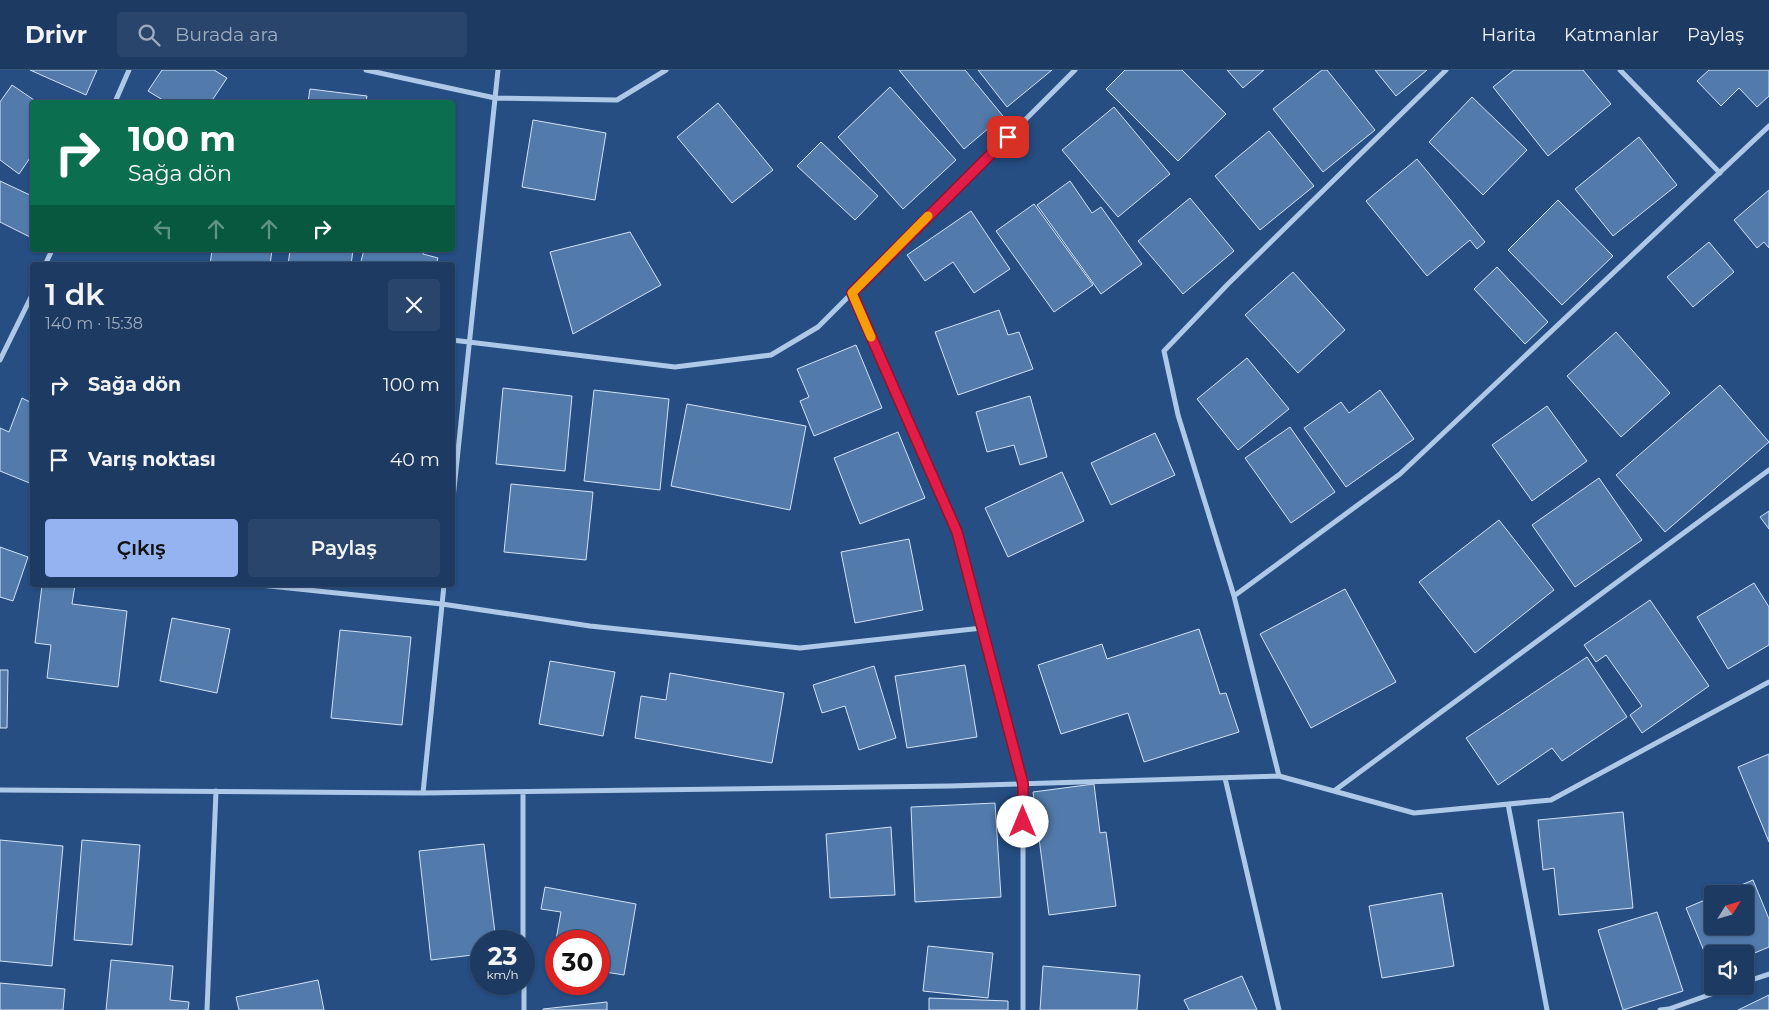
<!DOCTYPE html>
<html lang="tr">
<meta charset="utf-8">
<style>
:root{--surface:#1c3a62;--page:#29456b;--text:#f1f3f6;--muted:#a0adbe;--line:#3a5477;--accent:#95b2f1}
body{margin:0;font-family:Montserrat,sans-serif;background:var(--page);color:var(--text);height:100vh;display:flex;flex-direction:column;font-size:19px;white-space:nowrap}
*{box-sizing:border-box;margin:0}
p{font-size:16px;color:var(--muted)}
.icon{flex:none;width:28px;height:28px;fill:none;stroke:currentColor;stroke-width:2;stroke-linecap:round;stroke-linejoin:round}
.map{position:relative;flex:1;overflow:hidden}
.panel{position:absolute;left:30px;top:192px;width:425px;height:325px;display:flex;flex-direction:column;background:var(--surface);border-radius:5px;box-shadow:0 1px 4px #0004,0 0 0 1px var(--line)}
.panel>*{flex:none}
.guide{position:absolute;left:30px;top:30px;width:425px;height:152px;border-radius:5px;box-shadow:0 1px 4px #0004,0 0 0 1px var(--line);background:#0b6e4f;color:#fff;overflow:hidden}
.needle{width:32px;rotate:53deg}
.tools{position:absolute;left:1704px;top:815px;display:grid;gap:10px}
.tools a{display:grid;place-items:center;width:50px;height:50px;border-radius:5px;background:var(--surface);box-shadow:0 1px 4px #0004,0 0 0 1px var(--line);font-size:25px}
.speed{position:absolute;left:470px;top:860px;display:flex;gap:10px;font-size:25px;font-weight:700;text-align:center}
.speed>*{display:grid;place-content:center;width:65px;height:65px;border-radius:50%;background:var(--surface);box-shadow:0 1px 4px #0004,0 0 0 1px var(--line);line-height:1}
.speed small{font-size:12px;font-weight:400}
.speed .limit{border:8px solid #d22;background:#fff;color:#111}
.pin{position:absolute;display:grid;place-items:center;width:42px;height:42px;color:#fff;margin:-21px;border-radius:10px;box-shadow:0 2px 8px #0006}
.me{position:absolute;width:55px;margin:-28px;rotate:0deg;stroke-linejoin:round;filter:drop-shadow(0 0 4px #0008)}
.turn{display:flex;align-items:center;gap:18px;height:105px;padding:0 15px;font-size:22px}
.turn .icon{width:65px;height:65px;stroke-width:2.5}
.turn b{display:block;font-size:35px;line-height:42px}
.lanes{display:flex;align-items:center;height:48px;padding:0 15px;background:#0003;justify-content:center;gap:25px;direction:ltr}
.lanes .off{opacity:.35}
.round{display:grid;place-items:center;flex:none;width:52px;height:52px;border-radius:5px;background:var(--page)}
.headline{display:flex;align-items:center;justify-content:space-between;height:85px;padding:0 15px}
h1{font-size:30px;font-weight:600;line-height:38px}
.primary-button{display:flex;gap:10px;margin-top:auto;padding:10px 15px}
.primary-button a{flex:1;height:58px;border-radius:5px;background:var(--accent);color:#111;font-size:20px;font-weight:600;line-height:58px;text-align:center}
.primary-button a+a{background:var(--page);color:var(--text)}
ul{padding:0;list-style:none}
li{display:flex;align-items:center;gap:15px;height:75px;padding:0 15px}
li div{flex:1}
li b{display:block;font-size:19px}
li em{font-style:normal}
header{display:flex;align-items:center;gap:30px;box-sizing:border-box;height:70px;padding:0 25px;background:var(--surface);border-bottom:1px solid var(--line)}
header strong{font-size:24px}
nav{display:flex;gap:28px;margin-inline-start:auto;font-size:18px}
.search{width:350px;height:45px;background:var(--page);display:flex;align-items:center;gap:12px;box-sizing:border-box;padding:0 18px;border-radius:5px;color:var(--muted);font-size:19px}
.map>svg:first-child{display:block}
.building{fill:#527bac;stroke:#d2e2f6}
.lines{fill:none;stroke-linecap:round;stroke-linejoin:round}
.minor{stroke:#aec8e7;stroke-width:5}
.route-casing{stroke:#92132f;stroke-width:12}
.route{stroke:#e11d48;stroke-width:9}
.slow{stroke:#f59e0b;stroke-width:9}
</style>
<header>
<strong>Drivr</strong>
<div class="search"><svg class="icon" aria-label="search" viewBox="0 0 24 24"><circle cx="10" cy="10" r="6"/><path d="M15 15l6 6"/></svg>Burada ara</div>
<nav><a>Harita</a><a>Katmanlar</a><a>Paylaş</a></nav>
</header>
<div class="map">
<svg width="1769" height="940" viewBox="0 0 1769 940">
<rect width="100%" height="100%" fill="#264e83"/>
<path class="building" d="M 30,0 L 97,0 L 86,25 Z
M 162,0 L 214,0 L 227,8 L 211,32 L 166,32 L 148,21 Z
M 899,0 L 965,0 L 1003,46 L 964,79 Z
M 978,0 L 1052,0 L 1007,37 Z
M 1125,0 L 1182,0 L 1226,44 L 1178,91 L 1106,19 Z
M 1227,0 L 1264,0 L 1243,18 Z
M 1322,0 L 1327,0 L 1375,60 L 1323,102 L 1273,39 Z
M 1375,0 L 1427,0 L 1396,26 Z
M 1514,0 L 1583,0 L 1611,34 L 1548,86 L 1493,17 Z
M 1709,0 L 1769,0 L 1769,26 L 1757,37 L 1739,18 L 1721,36 L 1697,11 Z
M 12,15 L 37,32 L 32,32 L 32,85 L 19,104 L 0,90 L 0,32 Z
M 890,17 L 956,90 L 903,139 L 838,67 Z
M 310,19 L 367,26 L 366,32 L 308,32 Z
M 1472,27 L 1527,80 L 1483,125 L 1429,72 Z
M 718,33 L 773,100 L 732,133 L 677,67 Z
M 1114,37 L 1170,104 L 1118,147 L 1062,80 Z
M 533,50 L 606,63 L 595,130 L 522,117 Z
M 1269,61 L 1314,116 L 1260,160 L 1215,106 Z
M 1639,67 L 1677,115 L 1613,166 L 1575,119 Z
M 821,72 L 878,126 L 855,150 L 797,96 Z
M 1417,89 L 1485,172 L 1477,179 L 1470,170 L 1427,206 L 1366,131 Z
M 0,111 L 32,126 L 32,168 L 0,152 Z
M 1070,111 L 1092,143 L 1101,137 L 1142,194 L 1101,224 L 1037,135 Z
M 1769,120 L 1769,178 L 1764,172 L 1757,178 L 1734,150 Z
M 1190,128 L 1234,181 L 1183,224 L 1138,171 Z
M 1558,130 L 1613,186 L 1562,235 L 1508,180 Z
M 1034,134 L 1093,215 L 1054,242 L 996,161 Z
M 971,141 L 1010,199 L 974,223 L 953,192 L 925,211 L 907,185 Z
M 630,162 L 661,215 L 573,264 L 550,182 Z
M 1709,172 L 1734,202 L 1693,237 L 1667,207 Z
M 212,180 L 272,180 L 270,195 L 210,195 Z
M 290,180 L 353,180 L 351,195 L 288,195 Z
M 364,180 L 424,180 L 423,184 L 438,188 L 436,195 L 360,195 Z
M 1497,197 L 1548,252 L 1525,274 L 1474,219 Z
M 1293,202 L 1345,260 L 1298,303 L 1245,245 Z
M 999,240 L 1008,265 L 1019,262 L 1033,299 L 958,325 L 935,262 Z
M 1616,262 L 1670,323 L 1621,367 L 1567,306 Z
M 856,275 L 882,338 L 814,366 L 800,331 L 809,327 L 797,299 Z
M 1247,288 L 1289,339 L 1238,380 L 1197,329 Z
M 1720,315 L 1769,372 L 1665,462 L 1616,405 Z
M 503,318 L 572,326 L 565,401 L 496,394 Z
M 594,320 L 669,329 L 660,420 L 584,411 Z
M 1380,320 L 1414,369 L 1346,417 L 1304,358 L 1341,332 L 1349,343 Z
M 1030,326 L 1047,387 L 1020,395 L 1014,375 L 987,382 L 976,342 Z
M 22,328 L 32,333 L 32,414 L 0,401 L 0,358 L 9,362 Z
M 687,334 L 806,356 L 790,440 L 671,416 Z
M 1547,336 L 1587,391 L 1532,431 L 1492,375 Z
M 1290,357 L 1335,422 L 1291,453 L 1245,388 Z
M 898,362 L 925,428 L 860,454 L 834,388 Z
M 1155,363 L 1175,405 L 1111,435 L 1091,393 Z
M 1062,402 L 1084,451 L 1008,487 L 985,438 Z
M 1599,408 L 1642,470 L 1575,517 L 1532,455 Z
M 511,414 L 593,422 L 586,490 L 504,482 Z
M 1769,441 L 1769,459 L 1760,447 Z
M 1499,450 L 1554,520 L 1475,583 L 1419,512 Z
M 909,469 L 923,540 L 855,553 L 841,482 Z
M 0,477 L 28,487 L 13,531 L 0,527 Z
M 1754,513 L 1769,537 L 1769,575 L 1728,599 L 1697,547 Z
M 42,515 L 75,515 L 72,534 L 127,541 L 118,617 L 47,608 L 51,575 L 35,573 Z
M 1345,519 L 1396,612 L 1311,658 L 1260,564 Z
M 1650,530 L 1709,616 L 1642,663 L 1630,645 L 1642,636 L 1606,585 L 1596,592 L 1584,575 Z
M 172,548 L 230,559 L 217,623 L 160,611 Z
M 1199,559 L 1220,624 L 1226,623 L 1239,662 L 1144,692 L 1128,643 L 1061,664 L 1038,595 L 1102,574 L 1107,589 Z
M 340,560 L 411,567 L 402,655 L 331,648 Z
M 1587,587 L 1627,647 L 1562,691 L 1552,678 L 1498,715 L 1466,668 Z
M 550,591 L 615,602 L 603,666 L 539,654 Z
M 965,595 L 977,667 L 907,678 L 895,606 Z
M 874,596 L 896,668 L 859,680 L 845,636 L 822,643 L 813,615 Z
M 0,600 L 8,600 L 7,658 L 0,658 Z
M 670,603 L 784,623 L 772,693 L 635,668 L 641,626 L 666,630 Z
M 1769,684 L 1769,772 L 1738,697 Z
M 1094,714 L 1100,763 L 1106,762 L 1116,836 L 1049,845 L 1033,722 Z
M 995,733 L 1001,827 L 915,832 L 911,737 Z
M 1623,742 L 1633,838 L 1559,845 L 1554,798 L 1543,800 L 1538,750 Z
M 891,757 L 895,825 L 830,828 L 826,764 Z
M 0,770 L 63,776 L 52,896 L 0,891 Z
M 82,770 L 140,775 L 132,875 L 74,870 Z
M 484,774 L 496,871 L 481,871 L 481,884 L 431,890 L 419,781 Z
M 1753,810 L 1769,849 L 1769,877 L 1745,887 L 1745,884 L 1712,884 L 1712,900 L 1686,838 L 1712,827 L 1712,856 L 1745,856 L 1745,824 L 1720,824 Z
M 545,817 L 636,834 L 624,905 L 599,901 L 599,871 L 556,871 L 556,893 L 552,892 L 561,842 L 541,839 Z
M 1442,823 L 1454,896 L 1382,908 L 1369,836 Z
M 1657,842 L 1683,921 L 1623,940 L 1598,860 Z
M 928,876 L 993,883 L 988,928 L 923,921 Z
M 111,890 L 173,896 L 170,930 L 189,932 L 188,940 L 106,940 Z
M 1043,896 L 1140,905 L 1137,940 L 1040,940 Z
M 1242,906 L 1257,940 L 1189,940 L 1184,930 Z
M 318,910 L 324,940 L 239,940 L 236,927 Z
M 0,913 L 65,919 L 63,940 L 0,940 Z
M 1769,925 L 1769,940 L 1738,940 Z
M 929,928 L 1008,931 L 1008,940 L 929,940 Z
M 607,932 L 607,940 L 543,940 L 543,939 Z"/>
<g class="lines">
<path class="minor" d="M 366,0 L 495,28 L 617,30 L 666,0
M 1620,0 L 1720,103
M 115,32 L 129,0
M 45,195 L 52,180
M 852,223 L 957,462 L 1023,714 L 1023,940
M 452,270 L 675,297 L 771,285 L 818,257 L 1075,0
M 0,290 L 32,225
M 452,438 L 498,0
M 260,515 L 442,534 L 590,556 L 800,578 L 982,558
M 1234,526 L 1400,404 L 1769,56
M 1279,706 L 1234,526 L 1178,345 L 1164,281 L 1228,214 L 1446,0
M 1225,708 L 1279,940
M 0,720 L 423,723 L 950,716 L 1279,706 L 1414,743 L 1551,730 L 1769,612
M 1334,721 L 1769,400
M 523,722 L 523,871
M 423,723 L 444,515
M 1508,734 L 1547,940
M 1745,912 L 1769,904
M 524,914 L 524,940
M 207,940 L 216,721
M 1660,940 L 1669,939 L 1734,916"/>
</g>
<g class="lines">
<g class="route-casing">
<path id="route" d="M 1008,67 L 852,223 L 957,462 L 1023,714 L 1023,752"/>
</g>
<use href="#route" class="route"/>
<path class="slow" d="M 871,267 L 852,223 L 928,146"/>
</g>
</svg>
<div class="tools">
<a><svg class="needle" viewBox="-14 -14 28 28"><path d="M0-13l5 13h-10z" fill="#e53935"/><path d="M0 13l5-13h-10z" fill="#a0adbe"/></svg></a>
<a><svg class="icon" aria-label="sound" viewBox="0 0 24 24"><path d="M4 9h4l5-4v14l-5-4H4zM17 9q2 3 0 6"/></svg></a>
</div>
<div class="speed"><div>23<small>km/h</small></div><div class="limit">30</div></div>
<div class="pin" style="left:1008px;top:67px;background:#d93025"><svg class="icon" aria-label="arrive" viewBox="0 0 24 24"><path d="M6 21V4h12l-3 4 3 4H6"/></svg></div>
<svg class="me" style="left:1023px;top:752px" viewBox="-20 -20 40 40"><circle r="19" fill="#fff"/><path d="M0-13L10 11 0 6-10 11z" fill="#e11d48"/></svg>
<div class="guide">
<div class="turn"><svg class="icon" aria-label="right" viewBox="0 0 24 24"><path d="M7 20v-9h11M14 6l5 5-5 5"/></svg><div><b>100 m</b>Sağa dön</div></div>
<div class="lanes"><svg class="icon off" aria-label="left" viewBox="0 0 24 24"><path d="M17 20v-9H6M10 6l-5 5 5 5"/></svg><svg class="icon off" aria-label="ahead" viewBox="0 0 24 24"><path d="M12 20V5M6 11l6-6 6 6"/></svg><svg class="icon off" aria-label="ahead" viewBox="0 0 24 24"><path d="M12 20V5M6 11l6-6 6 6"/></svg><svg class="icon" aria-label="right" viewBox="0 0 24 24"><path d="M7 20v-9h11M14 6l5 5-5 5"/></svg></div>
</div>
<section class="panel">
<div class="headline"><div><h1>1 dk</h1><p>140 m · 15:38</p></div><a class="round"><svg class="icon" aria-label="close" viewBox="0 0 24 24"><path d="M6 6l12 12M18 6L6 18"/></svg></a></div>
<ul>
<li><svg class="icon" aria-label="right" viewBox="0 0 24 24"><path d="M7 20v-9h11M14 6l5 5-5 5"/></svg><div><b>Sağa dön</b></div><em>100 m</em></li>
<li><svg class="icon" aria-label="arrive" viewBox="0 0 24 24"><path d="M6 21V4h12l-3 4 3 4H6"/></svg><div><b>Varış noktası</b></div><em>40 m</em></li>
</ul>
<div class="primary-button"><a>Çıkış</a><a>Paylaş</a></div>
</section>
</div>
